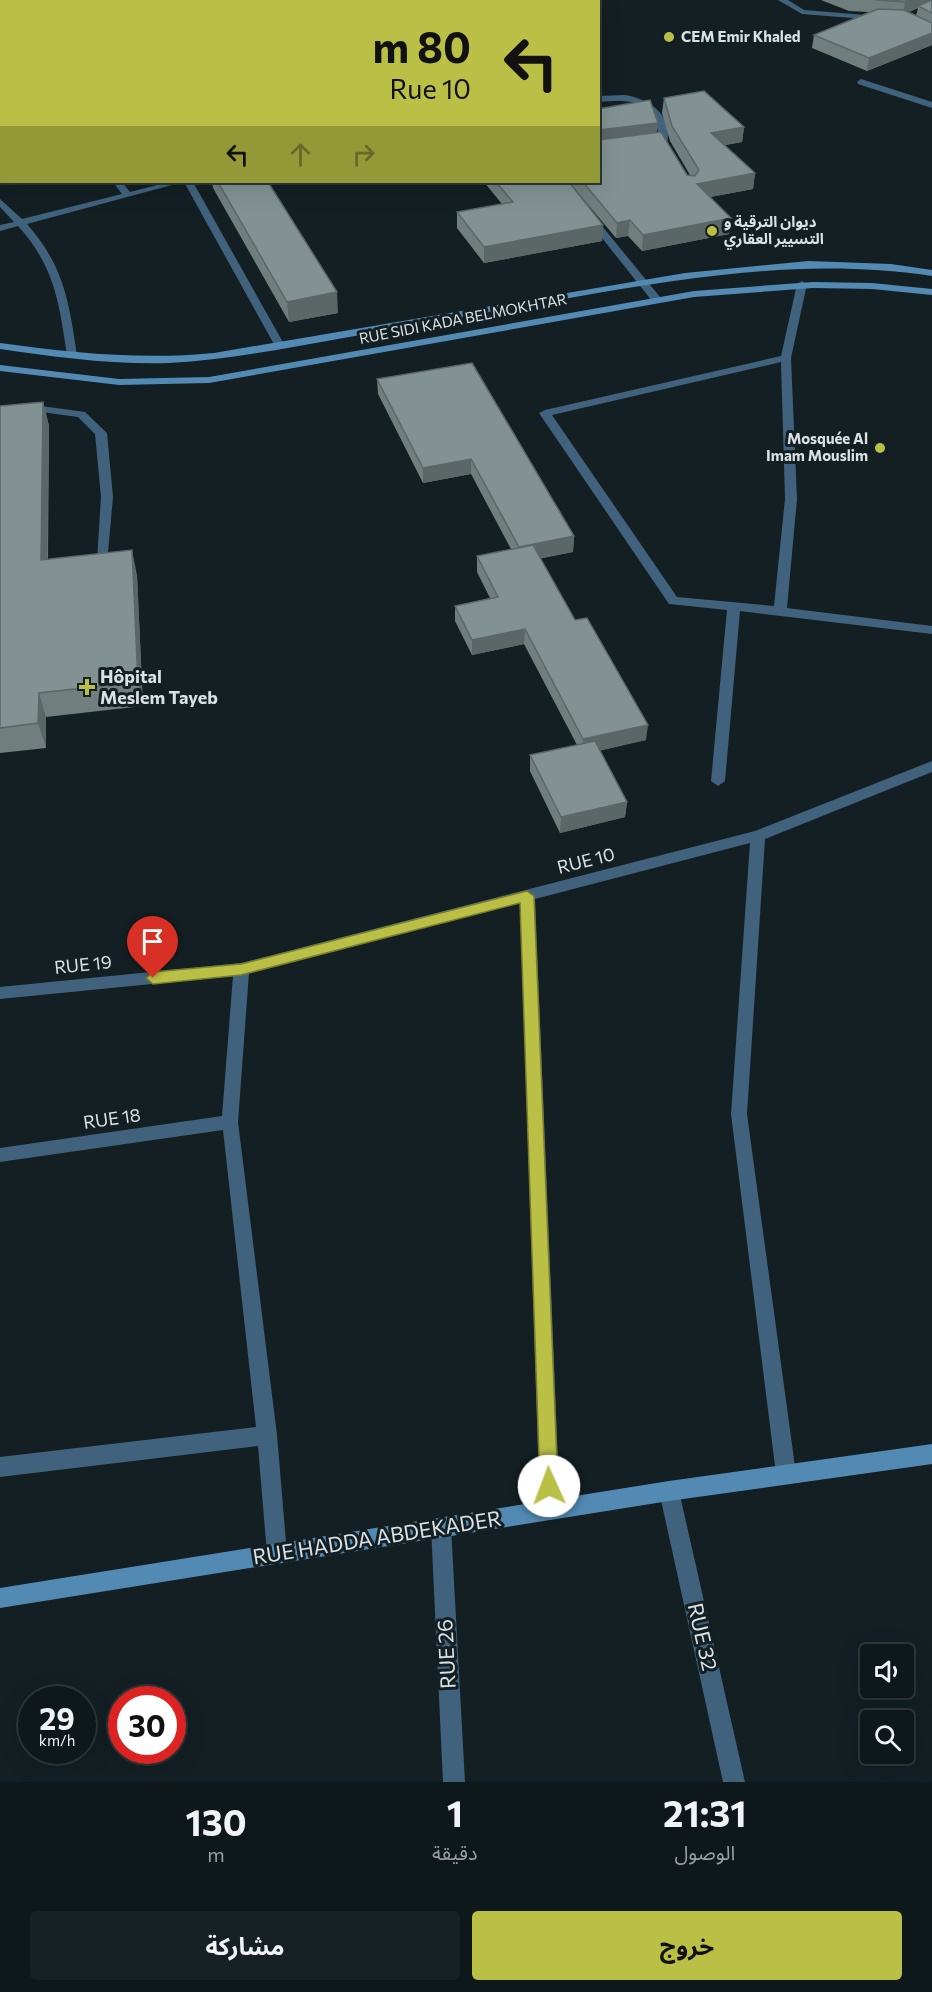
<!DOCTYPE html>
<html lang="ar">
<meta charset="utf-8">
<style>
:root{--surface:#0e171a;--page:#172023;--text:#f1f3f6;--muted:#9b9fa2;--line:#2e3639;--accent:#bac045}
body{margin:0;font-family:Commissioner,"Noto Sans Arabic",sans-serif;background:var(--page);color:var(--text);direction:rtl;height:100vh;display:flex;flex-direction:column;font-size:22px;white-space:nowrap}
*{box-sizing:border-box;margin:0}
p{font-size:20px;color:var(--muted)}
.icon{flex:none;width:33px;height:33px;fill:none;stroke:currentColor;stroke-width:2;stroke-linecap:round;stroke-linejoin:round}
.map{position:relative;height:1782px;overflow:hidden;direction:ltr}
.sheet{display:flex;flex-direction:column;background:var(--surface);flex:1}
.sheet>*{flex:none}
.top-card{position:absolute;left:0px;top:0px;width:600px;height:183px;box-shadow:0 6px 24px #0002,0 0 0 2px var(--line);direction:rtl;background:#bac045;color:#111;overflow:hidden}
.controls{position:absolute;left:860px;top:1644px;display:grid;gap:12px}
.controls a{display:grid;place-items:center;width:54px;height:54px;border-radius:6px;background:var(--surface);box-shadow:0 6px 24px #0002,0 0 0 2px var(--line);font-size:30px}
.speed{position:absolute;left:18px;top:1686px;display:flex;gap:12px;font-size:30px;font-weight:700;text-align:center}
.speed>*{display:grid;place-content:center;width:78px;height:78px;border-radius:50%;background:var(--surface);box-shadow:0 6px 24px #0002,0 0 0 2px var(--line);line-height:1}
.speed small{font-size:15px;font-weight:400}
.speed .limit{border:9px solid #d22;background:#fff;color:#111}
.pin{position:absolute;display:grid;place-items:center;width:51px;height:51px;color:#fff;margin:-62px -26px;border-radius:50% 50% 50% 0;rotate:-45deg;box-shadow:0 0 6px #0007}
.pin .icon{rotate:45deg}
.me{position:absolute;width:66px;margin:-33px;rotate:358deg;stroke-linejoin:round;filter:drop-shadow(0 0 4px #0008)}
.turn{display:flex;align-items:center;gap:21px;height:126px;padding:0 30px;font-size:27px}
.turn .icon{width:78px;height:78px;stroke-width:2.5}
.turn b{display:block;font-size:42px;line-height:51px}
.lanes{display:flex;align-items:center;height:57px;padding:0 30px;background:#0003;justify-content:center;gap:30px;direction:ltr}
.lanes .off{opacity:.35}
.eta{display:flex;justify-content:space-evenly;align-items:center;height:102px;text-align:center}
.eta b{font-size:36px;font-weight:700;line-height:42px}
.action{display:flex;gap:12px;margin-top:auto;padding:12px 30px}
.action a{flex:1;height:69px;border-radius:6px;background:var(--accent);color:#111;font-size:24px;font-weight:700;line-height:69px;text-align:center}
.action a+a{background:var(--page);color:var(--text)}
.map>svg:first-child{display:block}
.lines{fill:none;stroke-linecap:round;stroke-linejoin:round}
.lane{fill:#41627d;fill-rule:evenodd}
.street{fill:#41627d;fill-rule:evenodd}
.secondary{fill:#528ab4;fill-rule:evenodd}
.wall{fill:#707e7e;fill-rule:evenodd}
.shaded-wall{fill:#5b6667}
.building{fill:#829293;stroke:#5b6667;stroke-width:1.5}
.route{fill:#bac045;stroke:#797d2d;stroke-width:1.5}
.poi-dot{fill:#bac045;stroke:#131f23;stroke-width:2}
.labels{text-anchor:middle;stroke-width:6;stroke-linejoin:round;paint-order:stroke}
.far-poi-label{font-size:15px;font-weight:bold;fill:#dae1e4;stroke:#131f23;text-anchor:start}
.far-street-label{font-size:15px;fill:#dae1e4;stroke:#131f23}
.poi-label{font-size:18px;font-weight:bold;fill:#dae1e4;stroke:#131f23;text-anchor:start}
.street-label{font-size:18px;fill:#dae1e4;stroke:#131f23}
.near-street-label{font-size:21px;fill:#dae1e4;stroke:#131f23}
</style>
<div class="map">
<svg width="932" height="1782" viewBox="0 0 932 1782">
<rect width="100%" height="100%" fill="#131f23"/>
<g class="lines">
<path class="lane" d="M 34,405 L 85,412 L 107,433 L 113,497 L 107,564 L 99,564 L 97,561 L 101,497 L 95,434 L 78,417 L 34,411 L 0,414 L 0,408 Z"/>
<path class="street" d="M 8,0 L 23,0 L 5,2 Z
M 778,0 L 788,0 L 804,10 L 878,16 L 882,18 L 878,20 L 802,14 Z
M 0,23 L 2,23 L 2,30 L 0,30 Z
M 861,79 L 932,102 L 932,108 L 858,84 L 857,82 Z
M 0,84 L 2,84 L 0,90 Z
M 625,95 C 650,99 673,115 667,144 L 660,142 C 654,100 636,99 598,102 L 598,96 Z
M 113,182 L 122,182 L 130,192 L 169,182 L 183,182 L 27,224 C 64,266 69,302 77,355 L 72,358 L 67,355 C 59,303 55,267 18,226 L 0,231 L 0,225 L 14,222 L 0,207 L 0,199 L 22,219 L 122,194 Z
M 184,182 L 193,182 L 285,346 L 284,348 L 275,346 Z
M 587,215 L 593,215 L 660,297 L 660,301 L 652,301 L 587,219 Z
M 802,281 L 807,284 L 791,358 L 797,499 L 787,608 L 932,626 L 932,634 L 740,611 L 725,781 L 718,786 L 711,781 L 727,610 L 669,604 L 539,413 L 545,410 L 781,356 L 797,284 ZM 781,362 L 785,499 L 774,606 L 677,597 L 552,415 Z
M 932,761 L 932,772 L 765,839 L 747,1114 L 796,1474 L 793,1481 L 786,1484 L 779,1481 L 776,1474 L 731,1114 L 750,843 L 535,899 L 560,1510 L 557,1517 L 550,1520 L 543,1517 L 540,1510 L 520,903 L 249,973 L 238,1122 L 277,1435 L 287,1554 L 284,1561 L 277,1564 L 270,1561 L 267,1554 L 258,1446 L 0,1477 L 0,1457 L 256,1427 L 223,1130 L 0,1162 L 0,1148 L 222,1116 L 233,976 L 0,999 L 0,987 L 241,963 L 755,831 Z
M 669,1481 L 676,1484 L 679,1491 L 745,1782 L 723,1782 L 659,1491 L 662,1484 Z
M 441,1517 L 448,1520 L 451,1527 L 465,1782 L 443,1782 L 431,1527 L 434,1520 Z"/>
<path class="secondary" d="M 808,261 L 891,264 L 932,270 L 932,276 C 809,258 696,276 575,297 C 496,311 417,325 338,339 C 282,349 226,360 169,363 C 113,365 56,357 0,349 L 0,343 C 72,353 142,360 214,353 L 685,273 Z
M 813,282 L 872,283 L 932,289 L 932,295 L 872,289 L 813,288 L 694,297 L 209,383 L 119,385 L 0,371 L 0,365 L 119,379 L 209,377 L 694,291 Z
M 932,1444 L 932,1464 L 669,1501 L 0,1608 L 0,1588 L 669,1481 Z"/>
</g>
<path class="wall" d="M 821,0 L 932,0 L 932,45 L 867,71 L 812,48 L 814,35 L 869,12 L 849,11 ZM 918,8 L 916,16 L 908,12 Z
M 664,98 L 744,127 L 742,142 L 725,145 L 755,173 L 753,189 L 710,197 L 731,218 L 729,234 L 642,251 L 628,236 L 616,238 L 569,182 L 598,182 L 657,133 L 687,175 L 690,175 L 670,141 L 662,113 Z
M 212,182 L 268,182 L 338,313 L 289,322 L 213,188 Z
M 484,182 L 569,182 L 603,225 L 602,241 L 484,263 L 457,228 L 457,212 L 502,204 Z
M 377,379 L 574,536 L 573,552 L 540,558 L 575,620 L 646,740 L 600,750 L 627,802 L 625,817 L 560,833 L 530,771 L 530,755 L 577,745 L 524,644 L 472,655 L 455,621 L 455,606 L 490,598 L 477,572 L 477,556 L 511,549 L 471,474 L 423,483 L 378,394 Z
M 43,402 L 49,426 L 48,559 L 137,575 L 143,706 L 46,717 L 46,748 L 0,753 L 0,406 Z"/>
<path class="shaded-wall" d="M 910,0 L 932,0 L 918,6 L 918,8 L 903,15 L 905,2 Z
M 932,33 L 932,45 L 867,71 L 869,58 Z
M 658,123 L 656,138 L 598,146 L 599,130 Z
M 744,127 L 742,142 L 710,148 L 711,133 Z
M 755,173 L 753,189 L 695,200 L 697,184 Z
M 731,218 L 729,234 L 642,251 L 643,235 Z
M 630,220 L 628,236 L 616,238 L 617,223 Z
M 603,225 L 602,241 L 484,263 L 484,247 Z
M 337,292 L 338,313 L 289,322 L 287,302 Z
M 43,402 L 49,426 L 47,584 L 41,560 Z
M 471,459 L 471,474 L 423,483 L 423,468 Z
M 574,536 L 573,552 L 519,563 L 519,547 Z
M 132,550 L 137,575 L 143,706 L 138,682 Z
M 525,629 L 524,644 L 472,655 L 472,640 Z
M 39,693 L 46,717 L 46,748 L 38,723 Z
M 648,725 L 646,740 L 582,755 L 583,739 Z
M 627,802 L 625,817 L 560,833 L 561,817 Z"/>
<path class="building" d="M 876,0 L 910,0 L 905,2 Z
M 932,0 L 932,13 L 918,6 Z
M 878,9 L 904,10 L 932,23 L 932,33 L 869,58 L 814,35 Z
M 704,91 L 744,127 L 711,133 L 755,173 L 697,184 L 731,218 L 643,235 L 630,220 L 617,223 L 583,182 L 598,182 L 598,140 L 661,132 L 687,175 L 695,176 L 699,170 L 672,126 L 664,98 Z
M 650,100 L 658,123 L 599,130 L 598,132 L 598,109 Z
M 218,182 L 268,182 L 337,292 L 287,302 Z
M 496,182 L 569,182 L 603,225 L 484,247 L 457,212 L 513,202 Z
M 472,363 L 574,536 L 519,547 L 471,459 L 423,468 L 377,379 Z
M 43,402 L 41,560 L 132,550 L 138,682 L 39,693 L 38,723 L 0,728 L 0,406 Z
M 533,545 L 575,620 L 587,618 L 648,725 L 583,739 L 525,629 L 472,640 L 455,606 L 498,597 L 477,556 Z
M 595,741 L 627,802 L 561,817 L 530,755 Z"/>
<path class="route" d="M 527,891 L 534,896 L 558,1486 L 556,1493 L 549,1495 L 543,1493 L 540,1486 L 520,903 L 241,975 L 153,984 L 146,978 L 153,972 L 241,964 Z"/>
<g class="poi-dot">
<circle cx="669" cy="37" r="6"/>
<circle cx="712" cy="231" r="6"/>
<circle cx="880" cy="448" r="6"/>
<path d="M84 678h6v6h6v6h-6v6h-6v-6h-6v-6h6z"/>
</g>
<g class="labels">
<g class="far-poi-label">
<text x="681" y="42">CEM Emir Khaled</text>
<text x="724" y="227">ديوان الترقية و<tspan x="724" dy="17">التسيير العقاري</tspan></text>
<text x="868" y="444" text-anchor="end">Mosquée Al<tspan x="868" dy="17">Imam Mouslim</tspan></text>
</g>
<g class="far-street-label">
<text transform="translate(463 319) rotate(-11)" y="5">RUE SIDI KADA BELMOKHTAR</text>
</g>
<g class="poi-label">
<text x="100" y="683">Hôpital<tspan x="100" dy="21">Meslem Tayeb</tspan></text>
</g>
<g class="street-label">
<text transform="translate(586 861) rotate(-14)" y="6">RUE 10</text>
<text transform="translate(83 965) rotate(-6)" y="6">RUE 19</text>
<text transform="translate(112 1119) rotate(-8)" y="6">RUE 18</text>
</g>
<g class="near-street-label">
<text transform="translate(377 1538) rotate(-9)" y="7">RUE HADDA ABDEKADER</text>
<text transform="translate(702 1637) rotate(77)" y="7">RUE 32</text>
<text transform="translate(447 1654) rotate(-93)" y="7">RUE 26</text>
</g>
</g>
</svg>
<div class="controls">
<a><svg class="icon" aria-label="sound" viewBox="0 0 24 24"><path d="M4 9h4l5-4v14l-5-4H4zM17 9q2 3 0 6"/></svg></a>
<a><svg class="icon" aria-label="search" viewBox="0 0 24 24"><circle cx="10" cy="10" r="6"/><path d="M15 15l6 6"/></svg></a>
</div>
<div class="speed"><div>29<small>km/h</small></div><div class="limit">30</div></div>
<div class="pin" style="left:153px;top:978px;background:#d93025"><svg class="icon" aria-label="arrive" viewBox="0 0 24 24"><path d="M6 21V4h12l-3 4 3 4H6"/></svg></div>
<svg class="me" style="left:549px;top:1486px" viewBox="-20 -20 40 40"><circle r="19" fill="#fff"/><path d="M0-13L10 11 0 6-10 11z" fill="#bac045"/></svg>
<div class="top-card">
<div class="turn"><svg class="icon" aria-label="left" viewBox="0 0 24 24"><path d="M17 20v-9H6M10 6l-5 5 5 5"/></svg><div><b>80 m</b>Rue 10</div></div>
<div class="lanes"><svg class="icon" aria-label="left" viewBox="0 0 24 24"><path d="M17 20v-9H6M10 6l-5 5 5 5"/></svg><svg class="icon off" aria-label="ahead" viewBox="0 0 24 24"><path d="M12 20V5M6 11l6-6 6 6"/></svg><svg class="icon off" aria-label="right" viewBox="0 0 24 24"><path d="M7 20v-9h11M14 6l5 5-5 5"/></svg></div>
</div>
</div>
<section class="sheet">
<div class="eta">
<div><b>21:31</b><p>الوصول</p></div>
<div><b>1</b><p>دقيقة</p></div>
<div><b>130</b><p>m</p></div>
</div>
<div class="action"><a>خروج</a><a>مشاركة</a></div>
</section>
